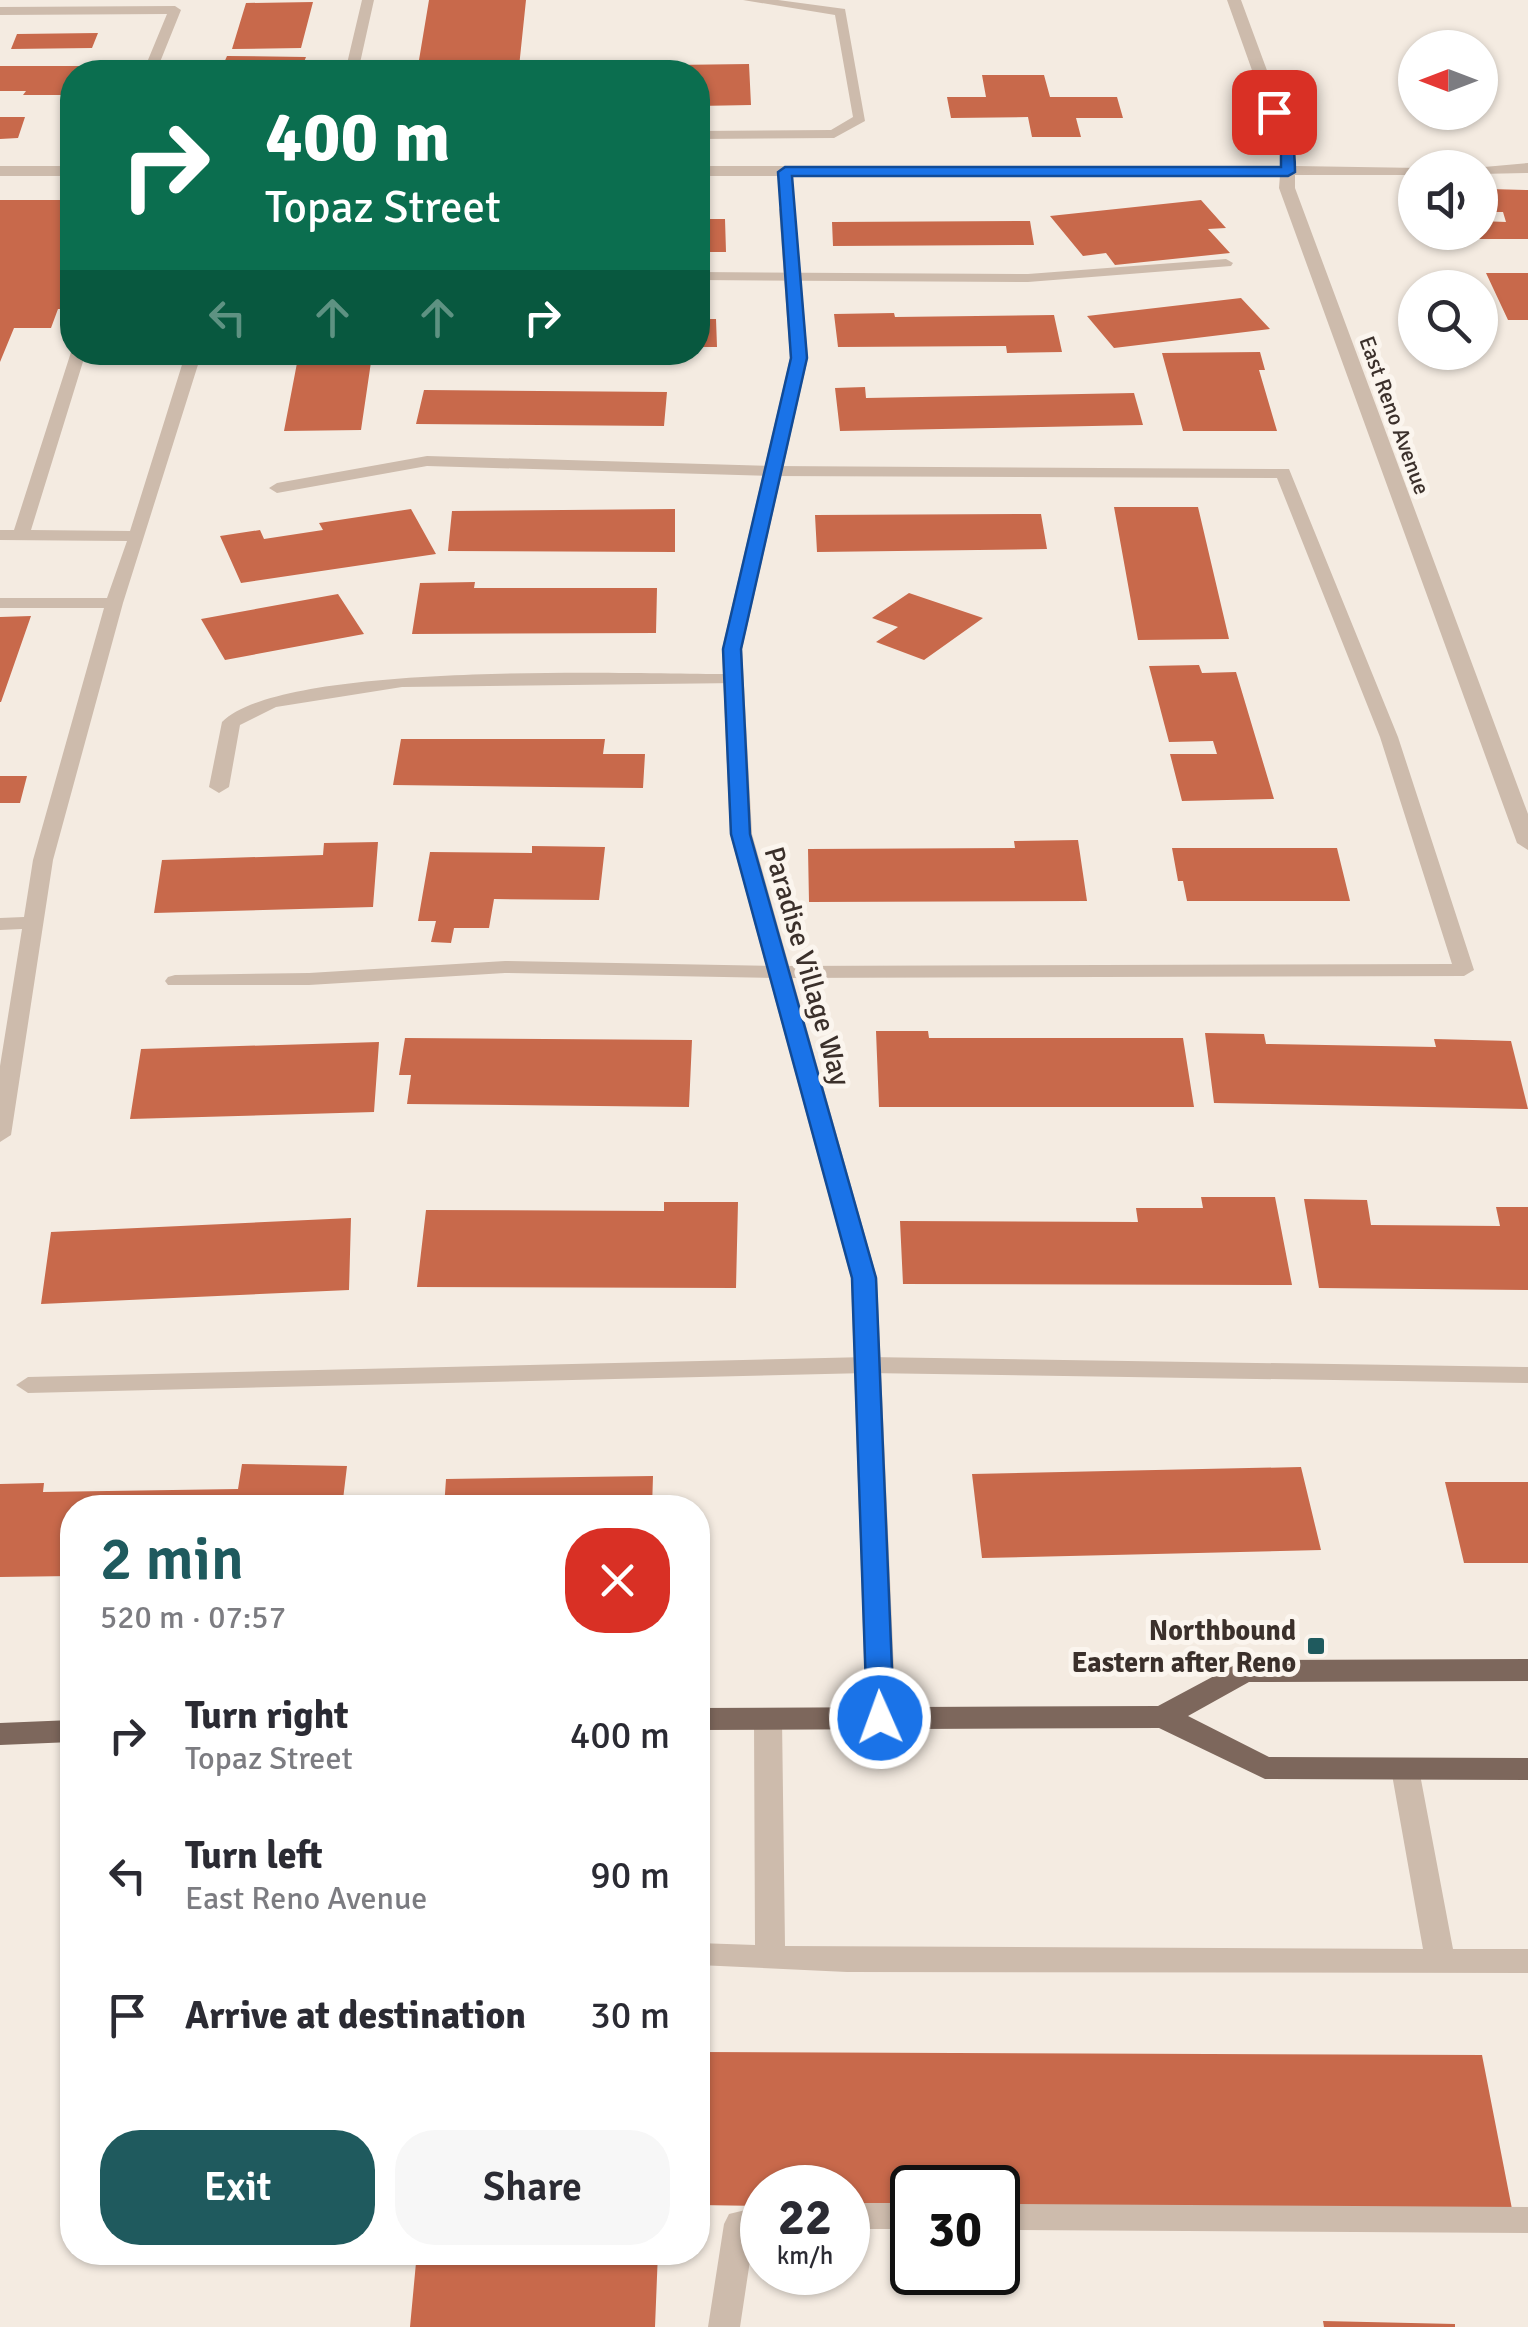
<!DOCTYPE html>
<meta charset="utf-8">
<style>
:root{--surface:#fff;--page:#f7f7f7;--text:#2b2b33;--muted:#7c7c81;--accent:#1f5a5e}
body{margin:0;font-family:Signika,sans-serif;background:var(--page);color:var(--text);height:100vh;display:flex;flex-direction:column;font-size:38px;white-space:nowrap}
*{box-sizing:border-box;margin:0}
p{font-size:32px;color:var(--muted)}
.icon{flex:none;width:55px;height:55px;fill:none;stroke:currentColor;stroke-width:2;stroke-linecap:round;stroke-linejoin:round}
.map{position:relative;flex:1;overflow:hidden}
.details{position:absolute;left:60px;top:1495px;width:650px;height:770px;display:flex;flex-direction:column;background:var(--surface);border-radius:40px;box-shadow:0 2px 8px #0004}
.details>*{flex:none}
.hud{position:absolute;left:60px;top:60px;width:650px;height:305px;border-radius:40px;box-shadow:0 2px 8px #0004;background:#0b6e4f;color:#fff;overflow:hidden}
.needle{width:65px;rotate:270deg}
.controls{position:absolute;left:1398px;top:30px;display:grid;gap:20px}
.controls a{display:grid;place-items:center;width:100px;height:100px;border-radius:50%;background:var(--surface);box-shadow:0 2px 8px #0004;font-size:50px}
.speed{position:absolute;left:740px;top:2165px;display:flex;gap:20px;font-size:50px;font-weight:700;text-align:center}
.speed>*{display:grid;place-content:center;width:130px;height:130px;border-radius:50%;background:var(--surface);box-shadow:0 2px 8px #0004;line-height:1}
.speed small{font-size:25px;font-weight:400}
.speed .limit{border:5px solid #111;border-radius:15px;background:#fff;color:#111}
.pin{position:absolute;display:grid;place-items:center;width:85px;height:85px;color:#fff;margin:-42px;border-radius:20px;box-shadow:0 5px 15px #0006}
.me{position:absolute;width:110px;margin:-55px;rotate:358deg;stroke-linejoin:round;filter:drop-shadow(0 0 8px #0008)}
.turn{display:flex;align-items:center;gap:35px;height:210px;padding:0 40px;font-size:45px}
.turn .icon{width:130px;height:130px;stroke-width:2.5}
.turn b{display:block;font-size:70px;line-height:85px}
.lanes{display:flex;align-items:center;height:95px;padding:0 40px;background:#0003;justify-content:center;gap:50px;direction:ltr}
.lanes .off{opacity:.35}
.round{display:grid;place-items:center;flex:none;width:105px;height:105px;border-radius:40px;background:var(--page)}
.summary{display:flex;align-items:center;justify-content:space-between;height:170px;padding:0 40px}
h1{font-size:60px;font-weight:600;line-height:75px;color:var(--accent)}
.cta{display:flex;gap:20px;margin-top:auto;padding:20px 40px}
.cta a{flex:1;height:115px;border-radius:40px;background:var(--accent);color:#fff;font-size:40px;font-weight:600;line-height:115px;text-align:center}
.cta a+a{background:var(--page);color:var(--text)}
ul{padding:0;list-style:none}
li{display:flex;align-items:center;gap:30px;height:140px;padding:0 40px}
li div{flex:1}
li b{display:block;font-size:38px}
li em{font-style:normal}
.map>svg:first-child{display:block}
.building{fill:#c8694b}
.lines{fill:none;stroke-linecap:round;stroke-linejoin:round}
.service{fill:#cdbbac;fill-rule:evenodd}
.minor{fill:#cdbbac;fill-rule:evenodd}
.primary{fill:#7d675c;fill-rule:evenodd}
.route{fill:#1a73e8;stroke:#114b97;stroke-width:2.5}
.poi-dot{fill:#1f5a5e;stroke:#fbf5ee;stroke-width:4}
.labels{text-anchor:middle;stroke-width:10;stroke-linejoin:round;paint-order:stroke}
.far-street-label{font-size:22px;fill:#3b302b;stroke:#fbf5ee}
.street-label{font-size:28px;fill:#3b302b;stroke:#fbf5ee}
.poi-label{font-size:28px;font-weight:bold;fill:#3b302b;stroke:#fbf5ee;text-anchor:end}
</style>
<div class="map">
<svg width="1528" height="2327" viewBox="0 0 1528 2327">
<rect width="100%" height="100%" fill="#f4ebe1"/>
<path class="building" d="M 429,0 L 526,0 L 519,67 L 749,64 L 751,105 L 698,106 L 698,72 L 417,72 Z
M 313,2 L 301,48 L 232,49 L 246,3 Z
M 98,33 L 92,48 L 11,49 L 17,34 Z
M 227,56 L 306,57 L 300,72 L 220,72 Z
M 0,66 L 92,66 L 88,72 L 72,72 L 72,95 L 23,95 L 26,91 L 0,91 Z
M 982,75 L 1044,75 L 1050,97 L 1117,97 L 1123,118 L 1076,118 L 1081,137 L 1032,137 L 1028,117 L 951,118 L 947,97 L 986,97 Z
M 0,117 L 25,117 L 18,138 L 0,139 Z
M 1489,189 L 1528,190 L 1528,239 L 1466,239 L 1463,232 L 1480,232 L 1480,221 L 1506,222 L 1503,212 L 1480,212 L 1480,202 L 1493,202 Z
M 0,200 L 72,200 L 72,309 L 58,309 L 51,328 L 14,328 L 0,362 Z
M 1201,200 L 1226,228 L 1208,229 L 1230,253 L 1115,265 L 1106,253 L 1083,256 L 1050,216 Z
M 698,219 L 725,219 L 726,252 L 698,252 Z
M 1030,221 L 1034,245 L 833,246 L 832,222 Z
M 1486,273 L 1528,273 L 1528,320 L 1508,320 Z
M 1241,298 L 1270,329 L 1114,348 L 1087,316 Z
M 894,313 L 895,317 L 1054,315 L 1062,352 L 1007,353 L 1006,346 L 838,347 L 834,314 Z
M 698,319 L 716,319 L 717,347 L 698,347 Z
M 1260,352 L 1265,370 L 1259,370 L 1277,431 L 1183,431 L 1162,353 Z
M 371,362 L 361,430 L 284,431 L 297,363 Z
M 865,387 L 866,398 L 1134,393 L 1143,425 L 840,431 L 835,388 Z
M 424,390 L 667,392 L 664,426 L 416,424 Z
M 1114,507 L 1198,507 L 1229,639 L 1138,640 Z
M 411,509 L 436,554 L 241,583 L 220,536 L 260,530 L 264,539 L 323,530 L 319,523 Z
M 675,509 L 675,552 L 448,551 L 452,511 Z
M 1041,514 L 1047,549 L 817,552 L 815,515 Z
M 475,582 L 474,588 L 657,588 L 656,633 L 412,634 L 420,583 Z
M 909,593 L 983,618 L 924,660 L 876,642 L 898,627 L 872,618 Z
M 338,594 L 364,634 L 225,660 L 201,619 Z
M 31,616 L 1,702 L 0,702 L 0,617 Z
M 1199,665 L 1202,673 L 1236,672 L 1274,799 L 1182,801 L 1170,754 L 1217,754 L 1213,741 L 1169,742 L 1149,666 Z
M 401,739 L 605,739 L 603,754 L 645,754 L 643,788 L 393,785 Z
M 0,776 L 27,776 L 20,803 L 0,803 Z
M 1078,840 L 1087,901 L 809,902 L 808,849 L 1015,848 L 1014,841 Z
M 378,842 L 373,907 L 154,913 L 162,860 L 323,855 L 324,843 Z
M 532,846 L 605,847 L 599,900 L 494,899 L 489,928 L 454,928 L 451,943 L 431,942 L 436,921 L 418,921 L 430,852 L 532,853 Z
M 1172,848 L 1337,848 L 1350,901 L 1187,901 L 1183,881 L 1178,881 Z
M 876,1031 L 928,1031 L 929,1038 L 1183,1038 L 1194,1107 L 879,1107 Z
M 1205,1033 L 1264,1034 L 1266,1044 L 1436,1047 L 1434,1039 L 1511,1041 L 1528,1109 L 1214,1103 Z
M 405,1038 L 692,1040 L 689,1107 L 407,1104 L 411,1075 L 399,1075 Z
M 379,1042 L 374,1112 L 130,1119 L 141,1049 Z
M 1201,1197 L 1275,1197 L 1292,1285 L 903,1284 L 900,1221 L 1138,1222 L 1136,1208 L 1203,1208 Z
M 1304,1199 L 1367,1200 L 1371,1225 L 1500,1226 L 1496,1207 L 1528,1207 L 1528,1290 L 1319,1288 Z
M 664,1202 L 738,1202 L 736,1288 L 417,1287 L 426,1210 L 664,1211 Z
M 351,1218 L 349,1290 L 41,1304 L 51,1232 Z
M 242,1464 L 347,1466 L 342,1508 L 72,1508 L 72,1576 L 0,1577 L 0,1484 L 44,1483 L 43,1492 L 238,1489 Z
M 1301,1467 L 1321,1550 L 982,1558 L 972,1474 Z
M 653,1476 L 652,1508 L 444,1508 L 446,1479 Z
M 1445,1482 L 1528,1482 L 1528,1563 L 1464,1563 Z
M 698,2052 L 1482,2055 L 1512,2209 L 998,2207 L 998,2188 L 912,2188 L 912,2206 L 848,2206 L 848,2188 L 762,2188 L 762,2206 L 698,2205 Z
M 417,2252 L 658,2252 L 655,2327 L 410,2327 Z
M 1323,2321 L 1455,2324 L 1455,2327 L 1324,2327 Z"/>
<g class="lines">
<path class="service" d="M 362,0 L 374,0 L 358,72 L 345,72 Z
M 743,0 L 778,0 L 845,9 L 865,121 L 834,138 L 698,139 L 698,131 L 831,130 L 853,117 L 835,15 Z
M 0,7 L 175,6 L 181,10 L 156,72 L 143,72 L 167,14 L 0,15 Z
M 785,168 L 792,172 L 794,209 L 787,213 L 780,209 L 778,172 Z
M 1226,259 L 1233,263 L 1231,266 L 1028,282 L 698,280 L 698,272 L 1028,274 Z
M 72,349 L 72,352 L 86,352 L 31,530 L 130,531 L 186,352 L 202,352 L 123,603 L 53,860 L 11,1135 L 0,1142 L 0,1066 L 22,929 L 0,930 L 0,918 L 24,917 L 33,860 L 104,608 L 0,608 L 0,598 L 107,598 L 127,541 L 0,540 L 0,530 L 14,530 Z
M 427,456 L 773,466 L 1289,469 L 1398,737 L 1474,970 L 1464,976 L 779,978 L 505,973 L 309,985 L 168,985 L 165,981 L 168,977 L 175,975 L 309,973 L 505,961 L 779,966 L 1452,964 L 1380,737 L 1277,478 L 773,476 L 427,466 L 277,493 L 269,488 L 277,483 Z
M 733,674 L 742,679 L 739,683 L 402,687 L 276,707 L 240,725 L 229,787 L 219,793 L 209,787 L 222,722 C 284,660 635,674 733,674 Z
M 867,1357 L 1528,1367 L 1528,1383 L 867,1373 L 28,1393 L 16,1385 L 28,1377 Z
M 768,1709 L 778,1712 L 782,1719 L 785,1946 L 1423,1949 L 1391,1769 L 1395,1762 L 1405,1759 L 1415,1762 L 1419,1769 L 1453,1949 L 1528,1949 L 1528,1973 L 847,1972 L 698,1965 L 698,1943 L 755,1945 L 754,1719 L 758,1712 Z
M 848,2203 L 912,2203 L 912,2229 L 848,2229 Z
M 998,2204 L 1528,2207 L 1528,2233 L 998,2230 Z
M 762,2206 L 762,2232 L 754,2234 L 740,2327 L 708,2327 L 724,2224 L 729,2214 Z"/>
<path class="minor" d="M 1227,0 L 1241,0 L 1296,149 L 1295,166 L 1421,168 L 1415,168 L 1415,175 L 1295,175 L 1295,188 L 1528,814 L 1528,850 L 1517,843 L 1279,188 L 1280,175 L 698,176 L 698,166 L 1280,166 L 1280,149 Z
M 1528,163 L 1528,173 L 1480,174 L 1480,168 L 1473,168 Z
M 0,166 L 72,166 L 72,176 L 0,176 Z
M 787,204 L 795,209 L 808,358 L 742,649 L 752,834 L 877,1278 L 896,1718 L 892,1726 L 881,1729 L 870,1726 L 866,1718 L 851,1278 L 730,834 L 722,649 L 790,358 L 779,209 Z"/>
<path class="primary" d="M 1528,1659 L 1528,1681 L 1249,1682 L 1188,1716 L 1269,1757 L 1528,1758 L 1528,1780 L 1265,1779 L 1159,1728 L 698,1730 L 698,1708 L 1158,1706 L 1244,1660 Z
M 72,1720 L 72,1742 L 0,1745 L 0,1723 Z"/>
</g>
<path class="route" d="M 1274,108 C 1292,119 1295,152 1295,172 L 1288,176 L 792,176 L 807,358 L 741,649 L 750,834 L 876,1278 L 894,1718 L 890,1725 L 871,1725 L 867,1718 L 852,1278 L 731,834 L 723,649 L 791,358 L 778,172 L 785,167 L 1281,167 L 1281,149 L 1268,112 Z"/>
<rect class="poi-dot" x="1306" y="1636" width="20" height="20" rx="5"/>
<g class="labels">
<g class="far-street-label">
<text transform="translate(1395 415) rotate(70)" y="8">East Reno Avenue</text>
</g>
<g class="street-label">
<text transform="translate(808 966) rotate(74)" y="10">Paradise Village Way</text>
</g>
<g class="poi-label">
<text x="1296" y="1640">Northbound<tspan x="1296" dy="32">Eastern after Reno</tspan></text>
</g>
</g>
</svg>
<div class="controls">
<a><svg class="needle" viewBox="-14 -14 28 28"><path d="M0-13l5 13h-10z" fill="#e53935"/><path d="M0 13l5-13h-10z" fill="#7c7c81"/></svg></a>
<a><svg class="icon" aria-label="sound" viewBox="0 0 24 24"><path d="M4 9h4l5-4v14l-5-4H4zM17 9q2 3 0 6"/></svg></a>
<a><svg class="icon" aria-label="search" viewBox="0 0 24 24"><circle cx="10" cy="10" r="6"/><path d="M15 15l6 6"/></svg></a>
</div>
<div class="speed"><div>22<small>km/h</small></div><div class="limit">30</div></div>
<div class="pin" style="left:1274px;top:112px;background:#d93025"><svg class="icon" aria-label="arrive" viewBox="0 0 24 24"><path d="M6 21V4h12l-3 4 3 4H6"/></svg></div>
<svg class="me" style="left:880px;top:1718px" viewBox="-20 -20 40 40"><circle r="17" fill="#1a73e8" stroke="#fff" stroke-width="3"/><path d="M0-11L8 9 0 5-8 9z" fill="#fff"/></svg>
<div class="hud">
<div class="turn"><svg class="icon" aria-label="right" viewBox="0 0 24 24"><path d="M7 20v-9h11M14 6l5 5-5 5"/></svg><div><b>400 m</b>Topaz Street</div></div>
<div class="lanes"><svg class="icon off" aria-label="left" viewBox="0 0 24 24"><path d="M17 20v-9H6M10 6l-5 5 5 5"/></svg><svg class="icon off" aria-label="ahead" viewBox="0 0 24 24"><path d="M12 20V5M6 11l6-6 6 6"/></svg><svg class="icon off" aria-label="ahead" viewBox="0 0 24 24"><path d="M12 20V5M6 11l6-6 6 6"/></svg><svg class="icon" aria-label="right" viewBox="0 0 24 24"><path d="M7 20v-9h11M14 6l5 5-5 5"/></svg></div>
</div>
<section class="details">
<div class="summary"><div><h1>2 min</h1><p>520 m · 07:57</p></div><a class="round" style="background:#d93025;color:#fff"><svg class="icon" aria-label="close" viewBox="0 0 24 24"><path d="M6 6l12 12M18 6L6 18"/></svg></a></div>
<ul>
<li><svg class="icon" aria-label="right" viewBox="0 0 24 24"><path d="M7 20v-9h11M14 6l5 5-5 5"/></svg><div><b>Turn right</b><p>Topaz Street</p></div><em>400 m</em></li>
<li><svg class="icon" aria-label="left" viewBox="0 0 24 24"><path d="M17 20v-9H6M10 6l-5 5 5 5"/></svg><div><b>Turn left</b><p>East Reno Avenue</p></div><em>90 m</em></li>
<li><svg class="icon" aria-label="arrive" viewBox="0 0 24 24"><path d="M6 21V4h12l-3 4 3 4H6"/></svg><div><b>Arrive at destination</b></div><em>30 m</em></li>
</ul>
<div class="cta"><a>Exit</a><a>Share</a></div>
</section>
</div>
